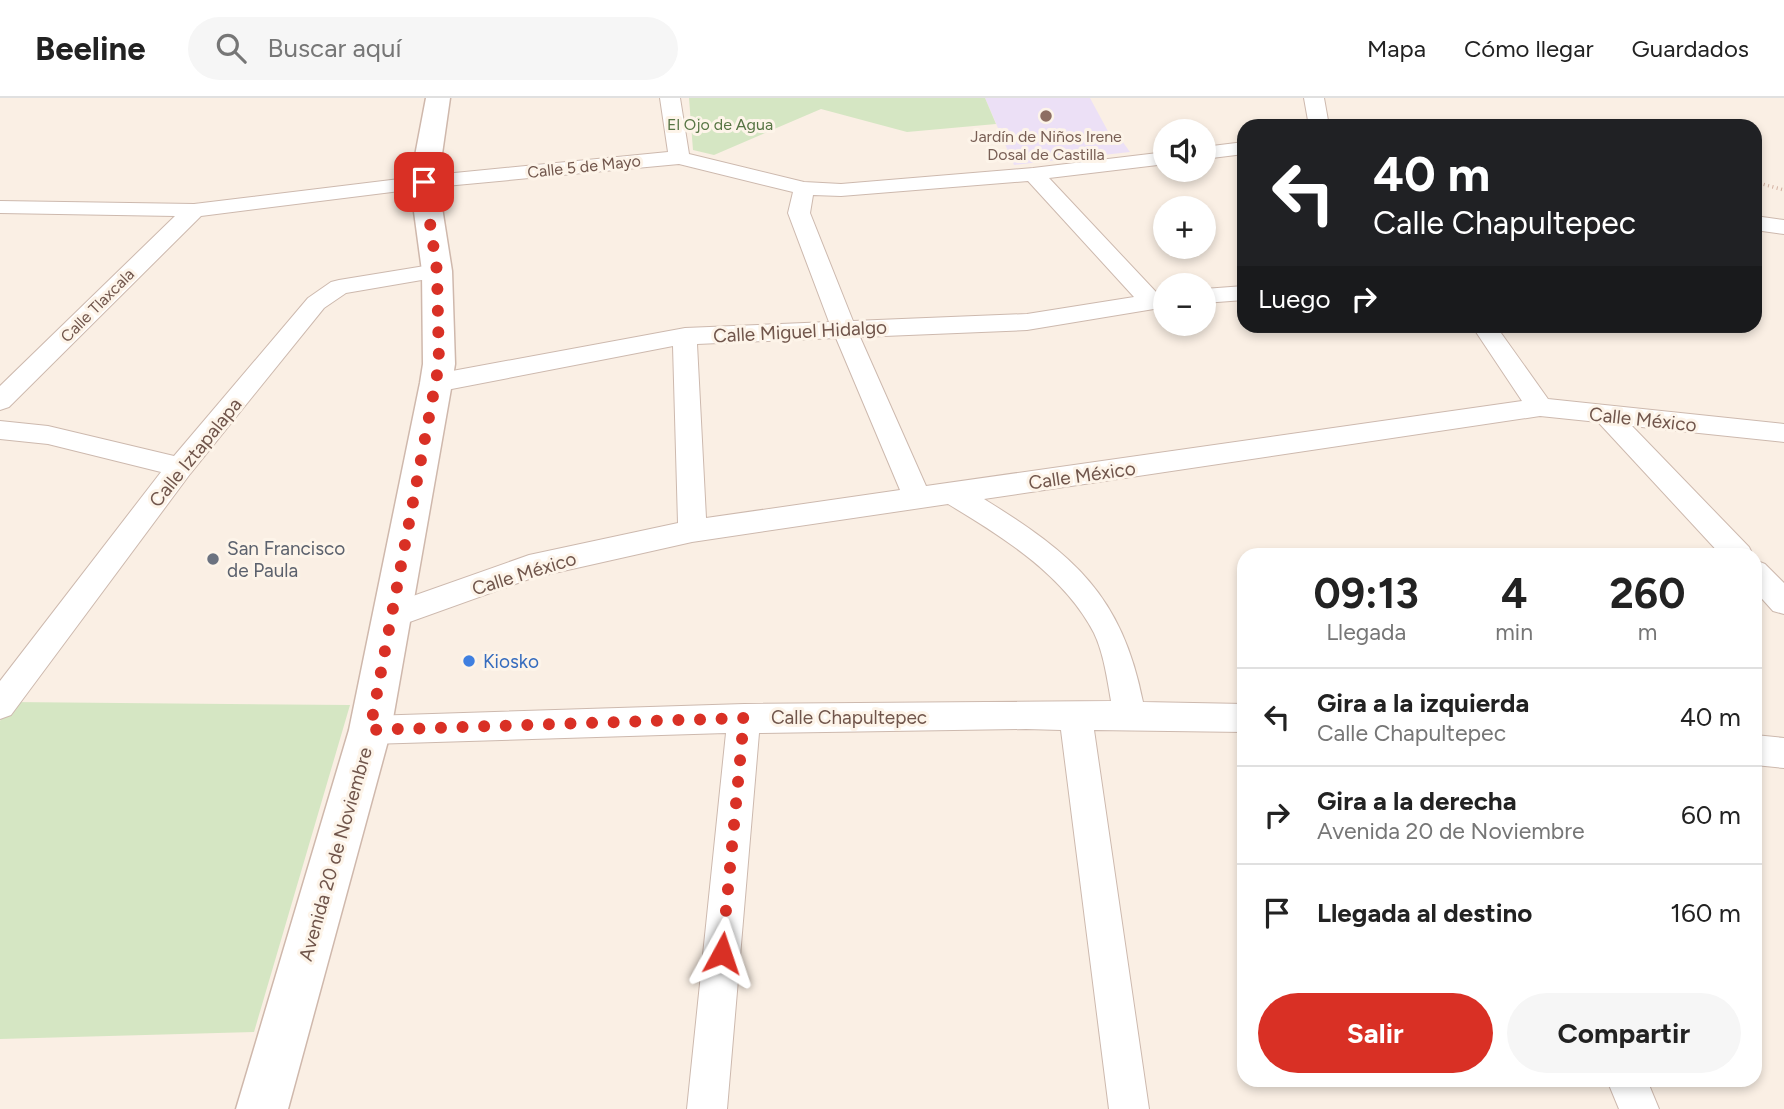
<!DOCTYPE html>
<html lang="es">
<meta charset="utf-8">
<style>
:root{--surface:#fff;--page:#f6f6f6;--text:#222;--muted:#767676;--line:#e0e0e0;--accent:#d93025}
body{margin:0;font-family:Figtree,sans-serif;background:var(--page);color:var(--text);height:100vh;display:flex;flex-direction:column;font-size:26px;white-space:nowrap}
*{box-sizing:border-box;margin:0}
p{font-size:23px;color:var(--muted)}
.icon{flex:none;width:38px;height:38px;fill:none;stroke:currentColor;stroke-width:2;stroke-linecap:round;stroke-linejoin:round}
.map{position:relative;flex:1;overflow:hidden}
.drawer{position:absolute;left:1237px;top:450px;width:525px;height:539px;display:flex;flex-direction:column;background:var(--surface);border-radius:21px;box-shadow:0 4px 10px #0003}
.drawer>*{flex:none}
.guide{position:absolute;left:1237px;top:21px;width:525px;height:214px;border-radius:21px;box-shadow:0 4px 10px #0003;background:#202124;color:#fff;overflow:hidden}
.tools{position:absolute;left:1153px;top:21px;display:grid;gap:14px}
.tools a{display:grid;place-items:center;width:63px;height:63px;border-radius:50%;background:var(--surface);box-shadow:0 4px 10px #0003;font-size:35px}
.pin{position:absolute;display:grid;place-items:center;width:60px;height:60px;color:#fff;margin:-30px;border-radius:14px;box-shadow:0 4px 10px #0006}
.me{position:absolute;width:77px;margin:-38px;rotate:5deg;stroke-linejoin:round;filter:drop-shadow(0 0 5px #0008)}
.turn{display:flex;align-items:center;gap:24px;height:147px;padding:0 21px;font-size:32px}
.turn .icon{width:91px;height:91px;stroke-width:2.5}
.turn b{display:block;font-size:49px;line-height:60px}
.then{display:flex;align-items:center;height:66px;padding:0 21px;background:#0003;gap:14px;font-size:26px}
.eta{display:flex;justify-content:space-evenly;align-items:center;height:119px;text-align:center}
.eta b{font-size:42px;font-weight:700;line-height:49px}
.cta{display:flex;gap:14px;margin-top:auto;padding:14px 21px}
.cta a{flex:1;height:80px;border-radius:42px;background:var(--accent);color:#fff;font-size:28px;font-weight:700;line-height:80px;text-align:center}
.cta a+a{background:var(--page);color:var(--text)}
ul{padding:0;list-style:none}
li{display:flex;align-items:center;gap:21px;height:98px;padding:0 21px;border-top:2px solid var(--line)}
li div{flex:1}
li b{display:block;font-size:26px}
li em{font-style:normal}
header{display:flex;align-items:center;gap:42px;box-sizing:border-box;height:98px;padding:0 35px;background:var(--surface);border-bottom:2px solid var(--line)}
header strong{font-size:33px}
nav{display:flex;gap:38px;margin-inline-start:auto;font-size:24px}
.search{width:490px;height:63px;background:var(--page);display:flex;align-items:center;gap:18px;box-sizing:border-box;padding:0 24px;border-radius:38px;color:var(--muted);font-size:26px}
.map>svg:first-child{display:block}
.education{fill:#ece0f6}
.green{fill:#d5e6c3}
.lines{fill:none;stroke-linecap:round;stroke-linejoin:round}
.street-casing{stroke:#cdb9ae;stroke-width:2}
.secondary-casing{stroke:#cfb8ac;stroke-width:3}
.path{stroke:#d2b0a1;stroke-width:3.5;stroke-dasharray:1 3.5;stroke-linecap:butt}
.street{fill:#fff;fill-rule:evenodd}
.secondary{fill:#fff;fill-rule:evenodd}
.route{stroke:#d93025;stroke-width:12;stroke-dasharray:0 21.6}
.education-dot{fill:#8d6e63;stroke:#fdf4e9;stroke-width:2.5}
.worship-dot{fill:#6b7280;stroke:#fdf4e9;stroke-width:2.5}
.shop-dot{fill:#3f7fe0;stroke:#fdf4e9;stroke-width:2.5}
.labels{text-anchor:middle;stroke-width:6;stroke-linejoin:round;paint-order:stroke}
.far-park-label{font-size:16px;fill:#577544;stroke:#fdf4e9}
.far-education-label{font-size:16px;fill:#785e54;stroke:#fdf4e9}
.far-street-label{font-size:16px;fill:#70554b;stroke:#fdf4e9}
.street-label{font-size:19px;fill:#70554b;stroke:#fdf4e9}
.worship-label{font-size:19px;fill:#5b616d;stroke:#fdf4e9;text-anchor:start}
.shop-label{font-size:19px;fill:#366cbe;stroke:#fdf4e9;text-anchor:start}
</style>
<header>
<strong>Beeline</strong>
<div class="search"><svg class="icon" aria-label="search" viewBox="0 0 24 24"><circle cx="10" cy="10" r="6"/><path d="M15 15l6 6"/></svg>Buscar aquí</div>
<nav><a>Mapa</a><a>Cómo llegar</a><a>Guardados</a></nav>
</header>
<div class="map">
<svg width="1784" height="1011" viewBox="0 0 1784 1011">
<rect width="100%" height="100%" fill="#faefe4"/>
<path class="education" d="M 985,0 L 1090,0 L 1110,37 L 1117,36 L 1130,54 L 1014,67 Z"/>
<path class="green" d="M 689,0 L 985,0 L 996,26 L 907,34 L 821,11 L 714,57 L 693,52 Z
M 11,604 L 350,607 L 254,934 L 0,941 L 0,623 Z"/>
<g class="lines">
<g class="street-casing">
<path id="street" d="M 660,0 L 680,0 L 689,56 L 804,84 L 841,86 L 1033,70 L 1166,54 L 1166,66 L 1049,80 L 1157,195 L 1166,194 L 1166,209 L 1027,232 L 860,239 L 926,388 L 1522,303 L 1472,228 L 1496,228 L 1548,301 L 1784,326 L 1784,344 L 1632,328 L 1749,449 L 1753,457 L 1721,457 L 1598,324 L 1540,318 L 984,401 C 1073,456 1122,497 1143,604 L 1244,606 L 1244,634 L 1094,632 L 1149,1011 L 1109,1011 L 1061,632 L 1026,631 L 759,635 L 727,1011 L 687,1011 L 726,635 L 370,646 L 359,642 L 354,632 L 359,622 L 370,618 L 744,606 L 1111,603 C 1107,581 1104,556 1094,535 C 1064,477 1003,439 948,406 L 692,444 L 532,480 L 390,531 L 379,528 L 375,519 L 379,510 L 529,457 L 678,425 L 673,248 L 436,294 L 427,291 L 423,285 L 427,279 L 436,276 L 685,230 L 829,224 L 788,115 L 793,94 L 679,66 L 424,90 L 201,118 L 9,309 L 0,312 L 0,288 L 175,118 L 0,115 L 0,103 L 194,106 L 424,78 L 668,54 ZM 1028,83 L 1134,199 L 1027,216 L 853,223 L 810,115 L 813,97 L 841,98 ZM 836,240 L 900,392 L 706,420 L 697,246 Z
M 1304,0 L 1324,0 L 1329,28 L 1309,28 Z
M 1244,44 L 1244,56 L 1204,61 L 1204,49 Z
M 1755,118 L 1784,122 L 1784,136 L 1755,132 Z
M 437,166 L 445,168 L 448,173 L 445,178 L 346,195 L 324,210 L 190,376 L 11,617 L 0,621 L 0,583 L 161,374 L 48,346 L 0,341 L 0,323 L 48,328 L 174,358 L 308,200 L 331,184 L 339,182 Z
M 1244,188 L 1244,202 L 1204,205 L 1204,191 Z
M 1755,462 L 1765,466 L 1784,485 L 1784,516 L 1773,513 L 1755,493 Z
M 1755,637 L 1784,640 L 1784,670 L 1755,667 Z
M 1607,982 L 1647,982 L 1659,1011 L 1619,1011 Z"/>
</g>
<g class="secondary-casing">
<path id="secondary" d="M 426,0 L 450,0 L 438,84 L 452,173 L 455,266 L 452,285 L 391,632 L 288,1011 L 236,1011 L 349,632 L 420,285 L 423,266 L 422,173 L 410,84 Z"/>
</g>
<path class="path" d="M 1755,84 L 1784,92"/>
<use href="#street" class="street"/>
<use href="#secondary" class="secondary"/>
</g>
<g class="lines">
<path class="route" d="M 424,84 L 437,173 L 439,266 L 370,632 L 744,620 L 722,855"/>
</g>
<circle class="education-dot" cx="1046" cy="18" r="7"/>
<circle class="worship-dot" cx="213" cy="461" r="7"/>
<circle class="shop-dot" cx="469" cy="563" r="7"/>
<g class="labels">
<g class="far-park-label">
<text x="720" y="32">El Ojo de Agua</text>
</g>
<g class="far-education-label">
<text x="1046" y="44">Jardín de Niños Irene<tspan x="1046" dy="18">Dosal de Castilla</tspan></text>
</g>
<g class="far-street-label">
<text transform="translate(584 68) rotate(-6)" y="6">Calle 5 de Mayo</text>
<text transform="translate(97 207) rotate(-45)" y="6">Calle Tlaxcala</text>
</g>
<g class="street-label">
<text transform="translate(800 233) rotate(-3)" y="7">Calle Miguel Hidalgo</text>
<text transform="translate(1643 321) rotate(6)" y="7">Calle México</text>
<text transform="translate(195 354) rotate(-51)" y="7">Calle Iztapalapa</text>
<text transform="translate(1082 377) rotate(-8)" y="7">Calle México</text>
<text transform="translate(524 475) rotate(-17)" y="7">Calle México</text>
<text x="849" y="626">Calle Chapultepec</text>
<text transform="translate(335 756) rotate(-74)" y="7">Avenida 20 de Noviembre</text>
</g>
<g class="worship-label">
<text x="227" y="457">San Francisco<tspan x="227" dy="22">de Paula</tspan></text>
</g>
<g class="shop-label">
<text x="483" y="570">Kiosko</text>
</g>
</g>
</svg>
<div class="tools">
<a><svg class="icon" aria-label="sound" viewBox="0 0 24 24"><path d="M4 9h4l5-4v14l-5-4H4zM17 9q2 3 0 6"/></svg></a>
<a>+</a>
<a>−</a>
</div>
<div class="pin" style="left:424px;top:84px;background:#d93025"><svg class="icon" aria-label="arrive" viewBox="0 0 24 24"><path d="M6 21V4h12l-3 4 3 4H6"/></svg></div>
<svg class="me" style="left:722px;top:855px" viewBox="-20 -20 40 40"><path d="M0-17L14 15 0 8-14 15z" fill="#d93025" stroke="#fff" stroke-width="4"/></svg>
<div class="guide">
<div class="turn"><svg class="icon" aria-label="left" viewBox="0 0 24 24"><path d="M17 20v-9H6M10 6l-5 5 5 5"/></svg><div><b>40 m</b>Calle Chapultepec</div></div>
<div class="then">Luego<svg class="icon" aria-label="right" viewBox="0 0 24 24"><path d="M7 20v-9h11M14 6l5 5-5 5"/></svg></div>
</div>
<section class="drawer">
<div class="eta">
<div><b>09:13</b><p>Llegada</p></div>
<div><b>4</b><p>min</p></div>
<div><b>260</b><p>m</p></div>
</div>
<ul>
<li><svg class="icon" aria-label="left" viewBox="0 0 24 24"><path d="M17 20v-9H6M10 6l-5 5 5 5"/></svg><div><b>Gira a la izquierda</b><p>Calle Chapultepec</p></div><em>40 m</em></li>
<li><svg class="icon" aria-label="right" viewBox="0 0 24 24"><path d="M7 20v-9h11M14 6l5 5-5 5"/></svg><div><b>Gira a la derecha</b><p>Avenida 20 de Noviembre</p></div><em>60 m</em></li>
<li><svg class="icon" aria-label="arrive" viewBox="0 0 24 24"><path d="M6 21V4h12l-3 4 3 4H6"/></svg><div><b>Llegada al destino</b></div><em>160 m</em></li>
</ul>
<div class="cta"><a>Salir</a><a>Compartir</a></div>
</section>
</div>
